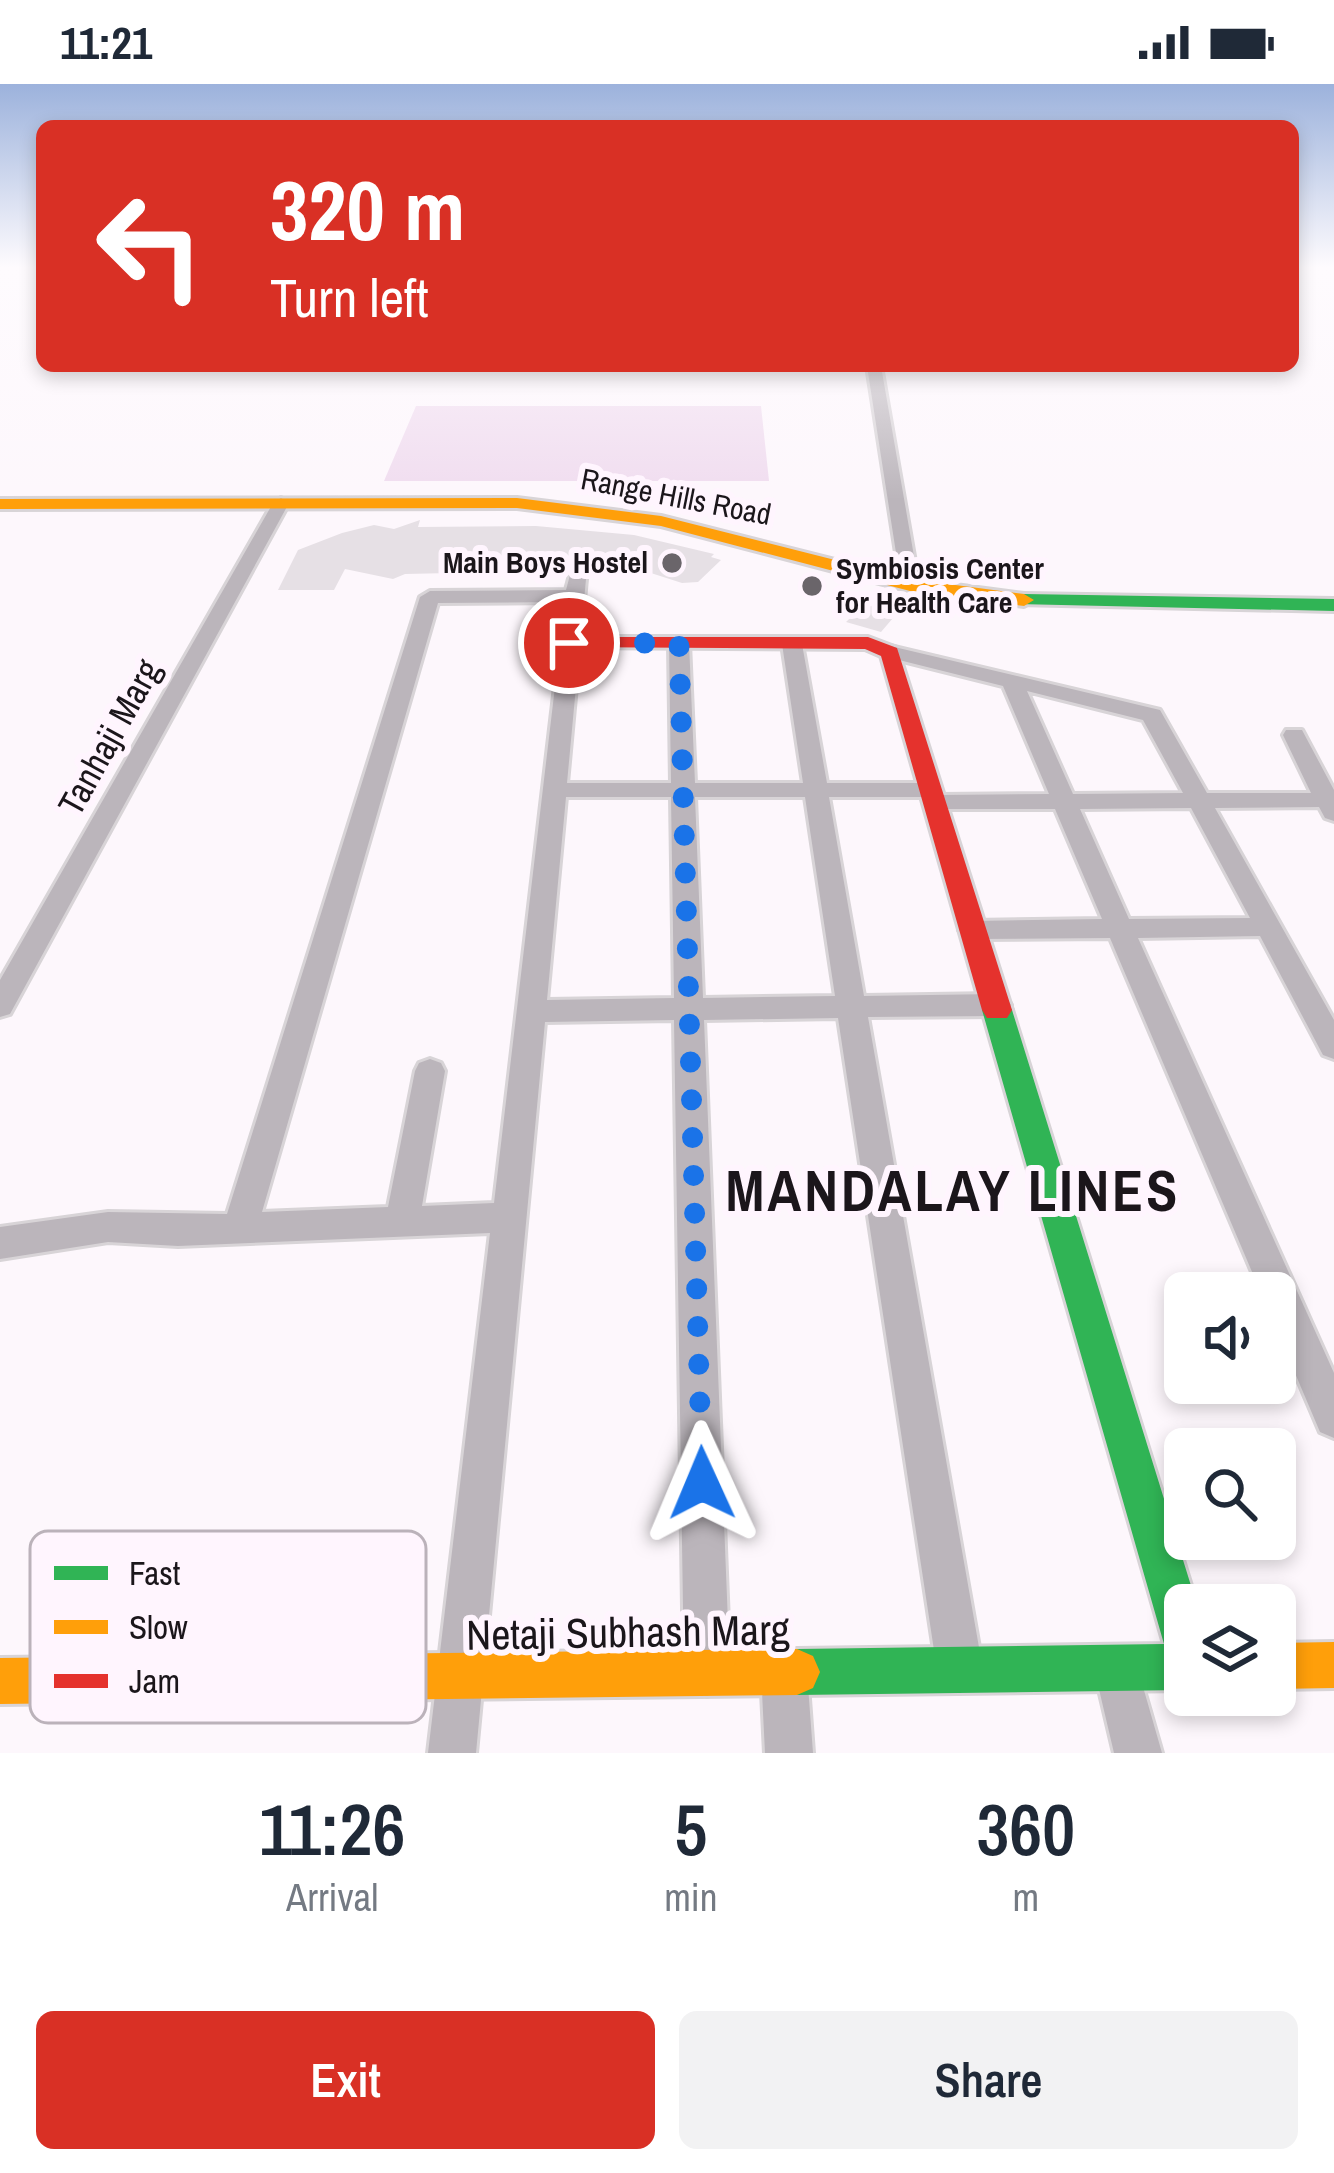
<!DOCTYPE html>
<style>
:root{--surface:#fff;--page:#f2f2f3;--text:#1f2937;--muted:#747a83;--accent:#d93025}
body{margin:0;font-family:"Archivo Narrow",sans-serif;background:var(--page);color:var(--text);height:100vh;display:flex;flex-direction:column;font-size:45px;white-space:nowrap}
*{box-sizing:border-box;margin:0}
p{font-size:39px;color:var(--muted)}
.icon{flex:none;width:66px;height:66px;fill:none;stroke:currentColor;stroke-width:2;stroke-linecap:round;stroke-linejoin:round}
.map{position:relative;height:1669px;overflow:hidden}
.drawer{display:flex;flex-direction:column;background:var(--surface);flex:1}
.drawer>*{flex:none}
.guide{position:absolute;left:36px;top:36px;width:1263px;height:252px;border-radius:18px;box-shadow:0 6px 18px #0003;background:#d93025;color:#fff;overflow:hidden}
.fabs{position:absolute;left:1164px;top:1188px;display:grid;gap:24px}
.fabs a{display:grid;place-items:center;width:132px;height:132px;border-radius:18px;background:var(--surface);box-shadow:0 6px 18px #0003;font-size:60px}
.pin{position:absolute;display:grid;place-items:center;width:102px;height:102px;color:#fff;margin:-51px;border:6px solid #fff;border-radius:50%;box-shadow:0 3px 12px #0007}
.me{position:absolute;width:132px;margin:-66px;rotate:359deg;stroke-linejoin:round;filter:drop-shadow(0 0 9px #0008)}
.turn{display:flex;align-items:center;gap:42px;height:252px;padding:0 36px;font-size:54px}
.turn .icon{width:156px;height:156px;stroke-width:2.5}
.turn b{display:block;font-size:84px;line-height:102px}
.eta{display:flex;justify-content:space-evenly;align-items:center;height:204px;text-align:center}
.eta b{font-size:72px;font-weight:600;line-height:84px}
.primary-button{display:flex;gap:24px;margin-top:auto;padding:24px 36px}
.primary-button a{flex:1;height:138px;border-radius:18px;background:var(--accent);color:#fff;font-size:48px;font-weight:600;line-height:138px;text-align:center}
.primary-button a+a{background:var(--page);color:var(--text)}
.status{display:flex;justify-content:space-between;align-items:center;height:84px;padding:0 60px;background:var(--surface);direction:ltr}
.status svg{height:33px;fill:currentColor}
.map>svg:first-child{display:block}
.green{fill:#f0dcef}
.building{fill:#e6e0e5}
.lines{fill:none;stroke-linecap:round;stroke-linejoin:round}
.street-casing{stroke:#d8d4d7;stroke-width:6}
.fast-casing{stroke:#d8d4d7;stroke-width:6}
.slow-casing{stroke:#d8d4d7;stroke-width:6}
.jam-casing{stroke:#d8d4d7;stroke-width:6}
.street{fill:#bbb5bb;fill-rule:evenodd}
.fast{fill:#30b455;fill-rule:evenodd}
.slow{fill:#ff9f0a;fill-rule:evenodd}
.jam{fill:#e5322d;fill-rule:evenodd}
.route{stroke:#1a73e8;stroke-width:21;stroke-dasharray:0 37.8}
.poi-dot{fill:#6a656a;stroke:#fff5fe;stroke-width:4.5}
.labels{text-anchor:middle;stroke-width:12;stroke-linejoin:round;paint-order:stroke}
.far-street-label{font-size:30px;fill:#1b161b;stroke:#fff5fe}
.far-poi-label{font-size:30px;font-weight:bold;fill:#1b161b;stroke:#fff5fe;text-anchor:end}
.street-label{font-size:36px;fill:#1b161b;stroke:#fff5fe}
.near-street-label{font-size:42px;fill:#1b161b;stroke:#fff5fe}
.near-district-label{font-size:57px;font-weight:bold;letter-spacing:3px;fill:#1b161b;stroke:#fff5fe}
.key{fill:#fff5fe;stroke:#bbb2ba;stroke-width:3}
.key-label{font-size:33px;fill:#1b161b}
</style>
<div class="status"><b>11:21</b><svg viewBox="0 0 49 12"><path d="M0 12V9h3v3zM5 12V6h3v6zM10 12V3h3v9zM15 12V0h3v12zM26 1h20v11H26zM47 4h2v5h-2z"/></svg></div>
<div class="map">
<svg width="1334" height="1669" viewBox="0 0 1334 1669">
<rect width="100%" height="100%" fill="#fdf7fc"/>
<path class="green" d="M 416,322 L 761,322 L 769,397 L 384,397 Z"/>
<path class="building" d="M 420,436 L 418,443 L 536,442 L 634,451 L 714,470 L 711,473 L 721,476 L 698,498 L 682,499 L 576,465 L 575,482 L 454,482 L 451,489 L 405,490 L 393,495 L 345,485 L 334,506 L 278,506 L 298,466 L 342,449 L 374,441 L 394,445 Z
M 873,512 L 905,520 L 881,548 L 846,538 Z"/>
<g class="lines">
<g class="street-casing">
<path id="street" d="M 867,282 L 881,282 L 919,501 L 910,507 L 901,501 Z
M 281,414 L 289,419 L 10,930 L 0,933 L 0,896 L 273,419 Z
M 570,491 L 586,495 L 567,699 L 671,699 L 669,559 L 679,553 L 689,559 L 695,699 L 803,699 L 782,560 L 792,554 L 802,560 L 827,699 L 932,699 L 940,701 L 941,711 L 1049,710 L 1003,602 L 883,572 L 880,568 L 890,562 L 1160,626 L 1207,709 L 1311,709 L 1283,651 L 1286,646 L 1302,646 L 1334,706 L 1334,737 L 1325,734 L 1319,723 L 1215,724 L 1334,936 L 1334,975 L 1323,971 L 1260,852 L 1138,854 L 1334,1289 L 1334,1354 L 1320,1348 L 1275,1242 L 1275,1209 L 1261,1209 L 1110,854 L 973,855 L 959,846 L 973,837 L 1102,835 L 1055,725 L 935,725 L 926,723 L 923,718 L 926,713 L 829,713 L 864,912 L 996,910 L 1006,913 L 1011,921 L 1006,929 L 996,932 L 868,933 L 983,1586 L 976,1602 L 960,1609 L 944,1602 L 937,1586 L 838,934 L 704,936 L 730,1589 L 723,1605 L 707,1612 L 691,1605 L 684,1589 L 674,936 L 545,938 L 476,1669 L 428,1669 L 490,1149 L 178,1162 L 108,1158 L 0,1175 L 0,1143 L 108,1128 L 227,1130 L 420,513 L 430,507 L 566,506 ZM 565,518 L 494,1119 L 422,1122 L 445,987 L 441,979 L 430,975 L 419,979 L 415,987 L 388,1123 L 262,1128 L 438,519 ZM 1027,607 L 1143,636 L 1183,709 L 1073,710 ZM 566,713 L 671,713 L 674,914 L 547,916 ZM 695,713 L 805,713 L 835,912 L 703,914 ZM 1191,724 L 1250,834 L 1129,835 L 1080,725 Z
M 1117,1561 L 1133,1568 L 1162,1669 L 1114,1669 L 1094,1584 L 1101,1568 Z
M 784,1565 L 800,1572 L 807,1588 L 813,1669 L 765,1669 L 761,1588 L 768,1572 Z"/>
</g>
<g class="fast-casing">
<path id="fast" d="M 1024,510 L 1334,515 L 1334,527 L 1017,520 L 1017,512 Z
M 997,915 L 1007,918 L 1012,926 L 1197,1521 L 1185,1521 L 1185,1606 L 797,1611 L 781,1604 L 774,1588 L 781,1572 L 797,1565 L 1164,1560 L 982,926 L 987,918 Z"/>
</g>
<g class="slow-casing">
<path id="slow" d="M 517,414 L 661,432 L 910,495 L 1024,510 L 1034,516 L 1024,522 L 910,507 L 661,442 L 517,424 L 0,425 L 0,415 Z
M 1334,1558 L 1334,1604 L 1275,1605 L 1275,1559 Z
M 797,1565 L 813,1572 L 820,1588 L 813,1604 L 797,1611 L 0,1620 L 0,1574 Z"/>
</g>
<g class="jam-casing">
<path id="jam" d="M 569,553 L 868,553 L 897,564 L 1012,926 L 1007,934 L 987,934 L 982,926 L 881,572 L 865,565 L 562,563 L 559,559 Z"/>
</g>
<use href="#street" class="street"/>
<use href="#fast" class="fast"/>
<use href="#slow" class="slow"/>
<use href="#jam" class="jam"/>
</g>
<linearGradient id="sky" x2="0" y2="1"><stop stop-color="#9cb2dc"/><stop offset="0.44" stop-color="#fefbfe"/><stop offset="1" stop-color="#fefbfe" stop-opacity="0"/></linearGradient>
<rect width="1334" height="416" fill="url(#sky)"/>
<g class="lines">
<path class="route" d="M 569,559 L 679,559 L 702,1399"/>
</g>
<g class="poi-dot">
<circle cx="672" cy="479" r="12"/>
<circle cx="812" cy="502" r="12"/>
</g>
<g class="labels">
<g class="far-street-label">
<text transform="translate(676 413) rotate(11)" y="10">Range Hills Road</text>
</g>
<g class="far-poi-label">
<text x="648" y="489">Main Boys Hostel</text>
<text x="836" y="495" text-anchor="start">Symbiosis Center<tspan x="836" dy="34">for Health Care</tspan></text>
</g>
<g class="street-label">
<text transform="translate(109 653) rotate(-61)" y="13">Tanhaji Marg</text>
</g>
<g class="near-street-label">
<text transform="translate(628 1548) rotate(-1)" y="15">Netaji Subhash Marg</text>
</g>
<g class="near-district-label">
<text x="953" y="1127">MANDALAY LINES</text>
</g>
</g>
<rect x="30" y="1447" width="396" height="192" rx="18" class="key"/>
<rect x="54" y="1482" width="54" height="14" fill="#30b455"/>
<rect x="54" y="1536" width="54" height="14" fill="#ff9f0a"/>
<rect x="54" y="1590" width="54" height="14" fill="#e5322d"/>
<g class="key-label">
<text x="129" y="1501">Fast</text>
<text x="129" y="1555">Slow</text>
<text x="129" y="1609">Jam</text>
</g>
</svg>
<div class="fabs">
<a><svg class="icon" aria-label="sound" viewBox="0 0 24 24"><path d="M4 9h4l5-4v14l-5-4H4zM17 9q2 3 0 6"/></svg></a>
<a><svg class="icon" aria-label="search" viewBox="0 0 24 24"><circle cx="10" cy="10" r="6"/><path d="M15 15l6 6"/></svg></a>
<a><svg class="icon" aria-label="layers" viewBox="0 0 24 24"><path d="M12 4l9 5-9 5-9-5zM3 14l9 5 9-5"/></svg></a>
</div>
<div class="pin" style="left:569px;top:559px;background:#d93025"><svg class="icon" aria-label="arrive" viewBox="0 0 24 24"><path d="M6 21V4h12l-3 4 3 4H6"/></svg></div>
<svg class="me" style="left:702px;top:1399px" viewBox="-20 -20 40 40"><path d="M0-17L14 15 0 8-14 15z" fill="#1a73e8" stroke="#fff" stroke-width="4"/></svg>
<div class="guide">
<div class="turn"><svg class="icon" aria-label="left" viewBox="0 0 24 24"><path d="M17 20v-9H6M10 6l-5 5 5 5"/></svg><div><b>320 m</b>Turn left</div></div>
</div>
</div>
<section class="drawer">
<div class="eta">
<div><b>11:26</b><p>Arrival</p></div>
<div><b>5</b><p>min</p></div>
<div><b>360</b><p>m</p></div>
</div>
<div class="primary-button"><a>Exit</a><a>Share</a></div>
</section>
